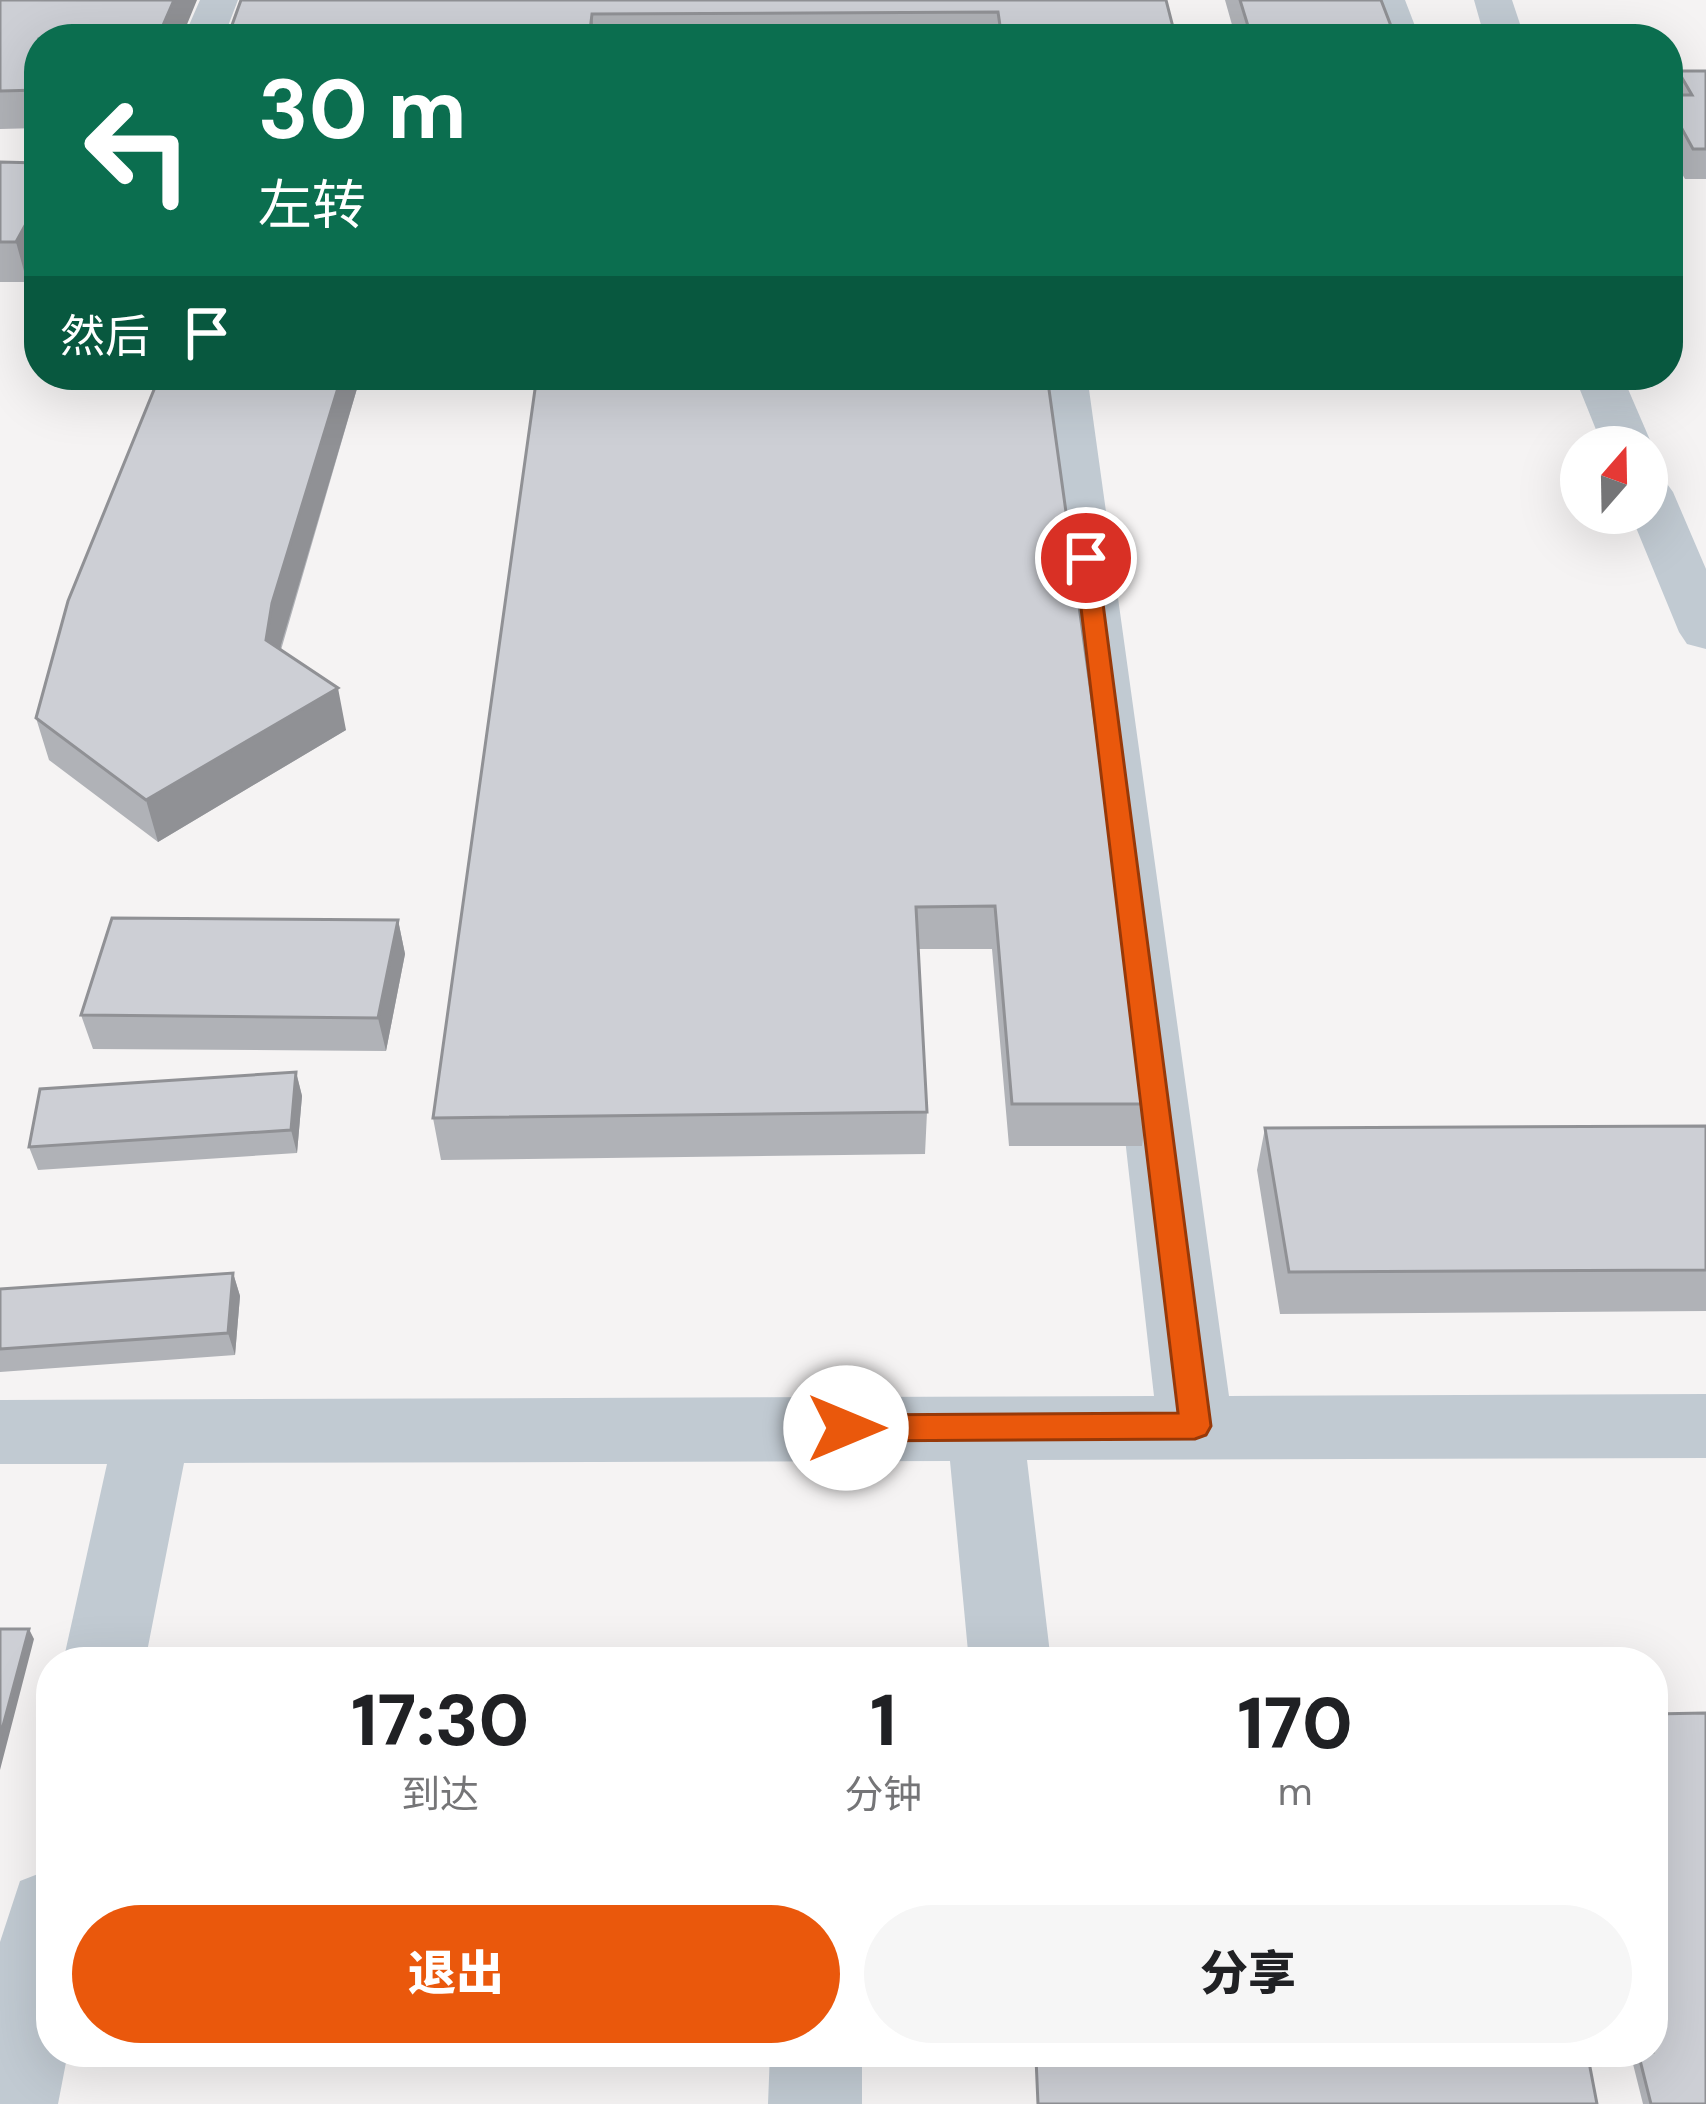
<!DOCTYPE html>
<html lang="zh">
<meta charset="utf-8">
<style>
:root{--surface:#fff;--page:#f6f6f6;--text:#202124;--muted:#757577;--accent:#ea580c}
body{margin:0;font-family:"DM Sans","Noto Sans SC",sans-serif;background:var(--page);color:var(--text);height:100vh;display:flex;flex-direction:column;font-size:45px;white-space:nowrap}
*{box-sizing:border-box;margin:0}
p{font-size:39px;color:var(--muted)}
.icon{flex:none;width:66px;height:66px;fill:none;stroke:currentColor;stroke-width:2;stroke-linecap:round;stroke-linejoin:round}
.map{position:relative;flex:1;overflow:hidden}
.side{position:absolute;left:36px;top:1647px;width:1632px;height:420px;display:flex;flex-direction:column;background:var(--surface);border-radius:48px;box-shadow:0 12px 48px #0002}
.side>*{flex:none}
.guide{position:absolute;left:24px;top:24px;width:1659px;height:366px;border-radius:48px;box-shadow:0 12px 48px #0002;background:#0b6e4f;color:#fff;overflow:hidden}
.needle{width:78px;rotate:20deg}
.fabs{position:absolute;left:1560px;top:426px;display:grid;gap:24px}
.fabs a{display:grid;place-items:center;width:108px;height:108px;border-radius:50%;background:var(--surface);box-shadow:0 12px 48px #0002;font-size:60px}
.pin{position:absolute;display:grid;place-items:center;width:102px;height:102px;color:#fff;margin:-51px;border:6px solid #fff;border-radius:50%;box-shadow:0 3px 12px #0007}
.me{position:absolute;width:132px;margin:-66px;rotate:90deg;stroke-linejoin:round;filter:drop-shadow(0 0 9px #0008)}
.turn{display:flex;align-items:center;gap:42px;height:252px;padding:0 36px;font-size:54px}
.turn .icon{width:156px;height:156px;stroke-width:2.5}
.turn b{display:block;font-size:84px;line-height:102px}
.then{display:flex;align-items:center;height:114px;padding:0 36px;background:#0003;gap:24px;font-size:45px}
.eta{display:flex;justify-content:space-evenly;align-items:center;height:204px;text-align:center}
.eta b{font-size:72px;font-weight:800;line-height:84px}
.button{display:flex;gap:24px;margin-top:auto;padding:24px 36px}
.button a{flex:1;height:138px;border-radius:72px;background:var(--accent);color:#fff;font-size:48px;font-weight:800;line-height:138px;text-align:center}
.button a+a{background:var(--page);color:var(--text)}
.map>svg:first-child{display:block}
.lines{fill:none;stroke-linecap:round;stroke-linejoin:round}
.minor{fill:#c1cad2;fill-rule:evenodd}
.wall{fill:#b0b2b7}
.shaded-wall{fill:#909195}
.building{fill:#cdcfd5;stroke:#909195;stroke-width:3}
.route{fill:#ea580c;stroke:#983908;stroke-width:3}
</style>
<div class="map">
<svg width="1706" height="2104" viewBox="0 0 1706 2104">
<rect width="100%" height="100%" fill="#f5f3f3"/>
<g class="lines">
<path class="minor" d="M 200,0 L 238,0 L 223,39 L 183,39 Z
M 1367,0 L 1405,0 L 1420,39 L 1380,39 Z
M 1474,0 L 1512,0 L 1525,39 L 1485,39 Z
M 1039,375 L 1087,375 L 1229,1396 L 1706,1394 L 1706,1458 L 1027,1460 L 1051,1662 L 969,1662 L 950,1461 L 184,1463 L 145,1662 L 63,1662 L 107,1464 L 0,1464 L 0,1400 L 1154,1396 Z
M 1574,375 L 1622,375 L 1653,447 L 1647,456 L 1647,447 L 1603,447 Z
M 1647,477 L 1665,481 L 1673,492 L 1706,569 L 1706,649 L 1687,644 L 1679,632 L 1630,513 L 1647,513 Z
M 51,1869 L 51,2052 L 68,2052 L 58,2104 L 0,2104 L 0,1942 L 20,1881 Z
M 770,2052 L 862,2052 L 862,2104 L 768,2104 Z"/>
</g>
<path class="wall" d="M 0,0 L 39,39 L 39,128 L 0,129 Z
M 241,0 L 1166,0 L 1176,39 L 227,39 Z
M 1225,0 L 1381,0 L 1396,39 L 1236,39 Z
M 1678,71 L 1706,71 L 1706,179 L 1685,179 L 1673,158 L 1668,158 L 1668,95 L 1672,95 Z
M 0,162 L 39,163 L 39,261 L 27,282 L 0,282 Z
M 361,375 L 281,650 L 346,730 L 158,842 L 49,760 L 36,718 Z
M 1047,375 L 1148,1104 L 1142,1146 L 1009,1146 L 992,949 L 918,949 L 927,1112 L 925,1154 L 441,1160 L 433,1118 Z
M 398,920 L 405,954 L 386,1051 L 93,1049 L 81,1015 Z
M 296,1072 L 302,1096 L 297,1153 L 38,1170 L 29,1147 Z
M 1706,1126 L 1706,1311 L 1280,1314 L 1257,1170 L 1265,1128 Z
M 233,1273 L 240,1296 L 235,1355 L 0,1372 L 0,1289 Z
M 1630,2052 L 1653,2052 L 1706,2104 L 1643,2104 Z"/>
<path class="shaded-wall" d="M 174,0 L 197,0 L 181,39 L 157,39 Z
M 592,14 L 594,39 L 589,39 Z
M 27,222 L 37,261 L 27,282 L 16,242 Z
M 342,375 L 361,375 L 281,645 L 275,682 L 266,640 L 272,603 Z
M 338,688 L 346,730 L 158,842 L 146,800 Z
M 398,920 L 405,954 L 386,1051 L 378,1018 Z
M 296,1072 L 302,1096 L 297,1153 L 291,1130 Z
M 233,1273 L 240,1296 L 235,1355 L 228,1333 Z
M 29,1629 L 34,1639 L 0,1770 L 0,1737 Z"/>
<path class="building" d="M 0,0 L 174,0 L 157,39 L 39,39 L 39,90 L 0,91 Z
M 241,0 L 1166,0 L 1176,39 L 1002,39 L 998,12 L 592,14 L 589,39 L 227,39 Z
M 1240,0 L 1381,0 L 1396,39 L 1252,39 Z
M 1678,71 L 1706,71 L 1706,149 L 1693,149 L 1681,127 L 1668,127 L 1668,95 L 1692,95 Z
M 0,162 L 39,163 L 39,222 L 27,222 L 16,242 L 0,242 Z
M 160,375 L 342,375 L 272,603 L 266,640 L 338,688 L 146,800 L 36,718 L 68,601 Z
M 537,375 L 1047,375 L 1148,1104 L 1012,1104 L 995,906 L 916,907 L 927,1112 L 433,1118 Z
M 112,918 L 398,920 L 378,1018 L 81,1015 Z
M 296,1072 L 291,1130 L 29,1147 L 40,1089 Z
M 1706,1126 L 1706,1270 L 1289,1272 L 1265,1128 Z
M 233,1273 L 228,1333 L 0,1349 L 0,1289 Z
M 0,1629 L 29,1629 L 0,1737 Z
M 1706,1713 L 1706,2104 L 1651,2104 L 1638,2052 L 1653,2052 L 1653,1714 Z
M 1036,2058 L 1589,2062 L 1597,2104 L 1038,2104 Z"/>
<path class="route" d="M 1086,551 L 1097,558 L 1211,1426 L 1206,1435 L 1195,1439 L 846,1441 L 835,1437 L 831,1428 L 835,1419 L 846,1415 L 1178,1413 L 1075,558 Z"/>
</svg>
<div class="fabs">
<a><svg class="needle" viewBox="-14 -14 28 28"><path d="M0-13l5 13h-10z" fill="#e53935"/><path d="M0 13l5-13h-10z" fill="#757577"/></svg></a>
</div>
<div class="pin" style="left:1086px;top:558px;background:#d93025"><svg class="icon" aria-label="arrive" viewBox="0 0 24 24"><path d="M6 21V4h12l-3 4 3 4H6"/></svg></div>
<svg class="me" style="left:846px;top:1428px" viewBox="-20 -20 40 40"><circle r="19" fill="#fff"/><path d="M0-13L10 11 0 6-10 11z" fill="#ea580c"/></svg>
<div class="guide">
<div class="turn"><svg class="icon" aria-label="left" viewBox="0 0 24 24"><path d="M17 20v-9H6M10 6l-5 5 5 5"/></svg><div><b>30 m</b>左转</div></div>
<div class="then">然后<svg class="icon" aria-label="arrive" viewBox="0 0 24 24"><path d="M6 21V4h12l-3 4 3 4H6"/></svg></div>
</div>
<section class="side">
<div class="eta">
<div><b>17:30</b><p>到达</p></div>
<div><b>1</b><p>分钟</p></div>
<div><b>170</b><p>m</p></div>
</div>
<div class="button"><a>退出</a><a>分享</a></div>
</section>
</div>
